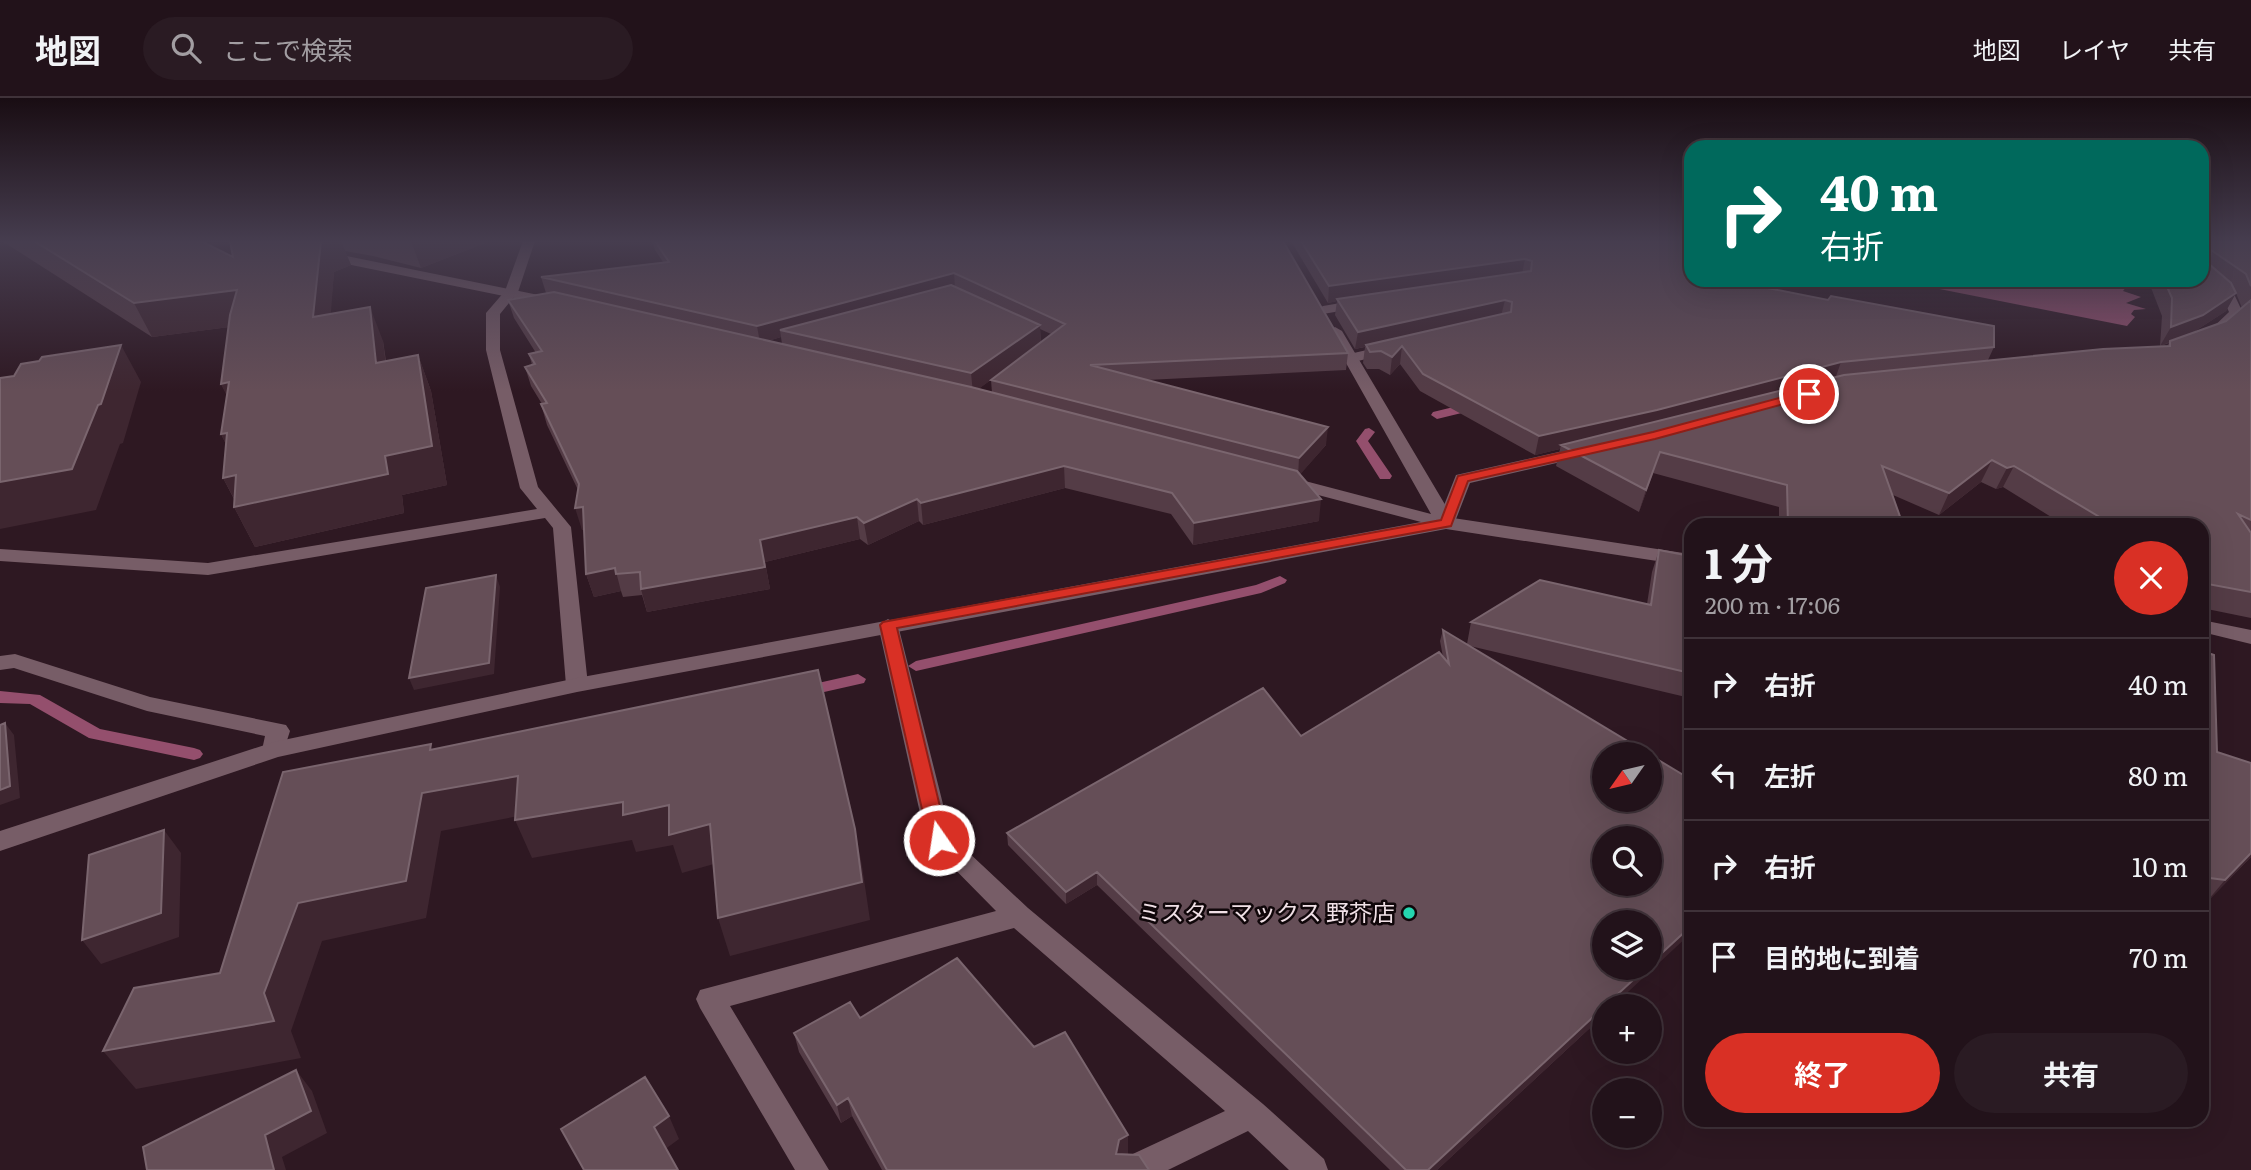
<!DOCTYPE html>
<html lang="ja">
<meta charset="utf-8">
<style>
:root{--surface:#22121a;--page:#2a1b23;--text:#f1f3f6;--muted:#a29ea2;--line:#3f3239;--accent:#d93025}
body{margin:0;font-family:Literata,"Noto Sans JP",serif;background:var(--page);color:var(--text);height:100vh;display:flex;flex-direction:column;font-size:26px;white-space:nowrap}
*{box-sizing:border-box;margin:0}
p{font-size:23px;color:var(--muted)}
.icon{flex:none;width:38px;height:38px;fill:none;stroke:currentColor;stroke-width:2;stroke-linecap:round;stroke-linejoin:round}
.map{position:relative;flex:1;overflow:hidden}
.details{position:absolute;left:1684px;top:420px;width:525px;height:609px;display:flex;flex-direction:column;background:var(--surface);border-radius:21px;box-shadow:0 7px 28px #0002,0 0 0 2px var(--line)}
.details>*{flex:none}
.top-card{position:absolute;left:1684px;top:42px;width:525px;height:147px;border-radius:21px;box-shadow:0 7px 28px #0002,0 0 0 2px var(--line);background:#00695c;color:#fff;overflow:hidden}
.needle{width:46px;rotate:236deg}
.tools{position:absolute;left:1592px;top:644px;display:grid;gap:14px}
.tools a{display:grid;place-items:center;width:70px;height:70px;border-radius:50%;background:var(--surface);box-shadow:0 7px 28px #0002,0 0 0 2px var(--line);font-size:35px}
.pin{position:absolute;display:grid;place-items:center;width:60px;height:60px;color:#fff;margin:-30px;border:4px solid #fff;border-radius:50%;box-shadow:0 2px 7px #0007}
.me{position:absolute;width:77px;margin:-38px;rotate:347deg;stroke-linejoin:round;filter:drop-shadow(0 0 5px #0008)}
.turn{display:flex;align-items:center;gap:24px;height:147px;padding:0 21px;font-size:32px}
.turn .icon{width:91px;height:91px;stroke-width:2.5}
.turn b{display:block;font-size:49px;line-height:60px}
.round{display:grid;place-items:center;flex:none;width:74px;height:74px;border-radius:37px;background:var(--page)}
.summary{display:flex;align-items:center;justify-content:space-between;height:119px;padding:0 21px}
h1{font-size:42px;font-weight:700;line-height:52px}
.primary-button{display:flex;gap:14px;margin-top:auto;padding:14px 21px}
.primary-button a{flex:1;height:80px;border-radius:42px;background:var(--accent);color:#fff;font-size:28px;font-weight:700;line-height:80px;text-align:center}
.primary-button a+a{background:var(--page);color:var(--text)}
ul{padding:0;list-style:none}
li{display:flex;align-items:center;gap:21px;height:91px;padding:0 21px;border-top:2px solid var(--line)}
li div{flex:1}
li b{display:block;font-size:26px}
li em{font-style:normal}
header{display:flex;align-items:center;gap:42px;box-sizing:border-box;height:98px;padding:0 35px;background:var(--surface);border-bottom:2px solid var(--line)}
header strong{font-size:33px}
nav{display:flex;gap:38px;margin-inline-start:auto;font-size:24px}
.search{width:490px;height:63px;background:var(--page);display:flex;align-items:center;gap:18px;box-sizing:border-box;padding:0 24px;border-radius:38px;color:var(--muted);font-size:26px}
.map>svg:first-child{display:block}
.water{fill:#944f6d}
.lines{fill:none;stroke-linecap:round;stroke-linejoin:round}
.stream{fill:#944f6d;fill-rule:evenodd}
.lane{fill:#775d67;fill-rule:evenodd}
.street{fill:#775d67;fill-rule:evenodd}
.secondary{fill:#775d67;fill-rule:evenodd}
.wall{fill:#543c46;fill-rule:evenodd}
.shaded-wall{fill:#3e2630}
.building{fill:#654e57;stroke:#7a656e;stroke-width:2;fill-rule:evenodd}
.route{fill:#d93025;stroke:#8d1f18;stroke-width:2}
.poi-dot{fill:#24d5af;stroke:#10070a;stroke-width:2.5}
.labels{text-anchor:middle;stroke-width:5;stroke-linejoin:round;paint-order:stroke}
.near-poi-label{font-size:23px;fill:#f0e0e6;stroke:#10070a;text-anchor:end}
</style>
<header>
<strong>地図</strong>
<div class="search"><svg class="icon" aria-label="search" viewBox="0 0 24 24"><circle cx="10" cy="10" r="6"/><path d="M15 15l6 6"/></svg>ここで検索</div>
<nav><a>地図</a><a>レイヤ</a><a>共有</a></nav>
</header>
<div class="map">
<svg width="2251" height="1072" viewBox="0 0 2251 1072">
<rect width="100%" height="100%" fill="#2e1822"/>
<path class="water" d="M 1894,182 L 2117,182 L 2129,185 L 2123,193 L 2141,199 L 2126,205 L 2146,211 L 2134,212 L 2131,216 L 2135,219 L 2127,228 Z"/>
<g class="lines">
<path class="stream" d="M 1474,304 L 1478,305 L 1478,311 L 1437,321 L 1431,317 L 1433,314 Z
M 1369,330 L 1375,334 L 1368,343 L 1392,378 L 1390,381 L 1380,381 L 1356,343 L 1365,331 Z
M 1280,478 L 1287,482 L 1285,485 L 1261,495 L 916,573 L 908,568 L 916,563 L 1256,487 Z
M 858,576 L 866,581 L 864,585 L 802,599 L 794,594 L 796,590 Z
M 0,593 L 40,597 L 100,631 L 194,650 L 200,652 L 203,656 L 200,660 L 194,662 L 89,640 L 30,606 L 0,605 Z"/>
<path class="lane" d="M 1364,201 L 1369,202 L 1369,208 L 1323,216 L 1316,212 L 1323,208 Z
M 1393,246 L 1398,247 L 1398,253 L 1350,265 L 1342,260 L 1345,257 Z"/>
<path class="street" d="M 523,143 L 535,143 L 518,194 L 500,216 L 500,252 L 538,389 L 571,429 L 588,587 L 585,592 L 569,592 L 566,587 L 553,430 L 545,420 L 208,477 L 0,463 L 0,451 L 208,465 L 537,411 L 520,390 L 486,252 L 486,215 L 505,193 Z
M 2202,172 L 2234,196 L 2243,215 L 2215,238 L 2208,234 L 2229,214 L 2223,201 L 2201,182 Z
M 1585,348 L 1591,349 L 1594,353 L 1591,357 L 1470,385 L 1453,429 L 1446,431 L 1437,425 L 1456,377 Z
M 888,521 L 898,527 L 951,738 L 1028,810 L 1263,1006 L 1324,1061 L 1328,1072 L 1289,1072 L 1248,1033 L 1168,1072 L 1118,1072 L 1122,1061 L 1225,1013 L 1014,830 L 730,908 L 829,1072 L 795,1072 L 700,910 L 696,901 L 700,892 L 996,813 L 926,742 L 878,527 Z
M 15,556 L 150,599 L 286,627 L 290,633 L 282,658 L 266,658 L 262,652 L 265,638 L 147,613 L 14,570 L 0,572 L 0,558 Z"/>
<path class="secondary" d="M 322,153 L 558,201 L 565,205 L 558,209 L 317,160 L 316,157 Z
M 1335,229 L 1342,233 L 1453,420 L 1690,456 L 1690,468 L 1446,431 L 577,594 L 278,659 L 0,753 L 0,733 L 274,644 L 577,580 L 1421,424 L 1280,387 L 1277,383 L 1286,378 L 1431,416 L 1328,233 Z
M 2202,522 L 2251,532 L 2251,546 L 2202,534 Z"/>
</g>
<path class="wall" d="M 2,143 L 201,143 L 233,159 L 230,143 L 490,143 L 421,170 L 373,158 L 345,153 L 351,167 L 334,174 L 330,216 L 383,243 L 386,263 L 418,257 L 431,293 L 447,387 L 402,397 L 404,415 L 255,449 L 234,409 L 234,401 L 223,380 L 226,346 L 221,336 L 227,297 L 221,286 L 229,229 L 152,239 Z
M 652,143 L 1283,143 L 1348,255 L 1346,272 L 1147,282 L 1326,347 L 1300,376 L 1319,423 L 1193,447 L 1171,416 L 1065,390 L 923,427 L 919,423 L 868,447 L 860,441 L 765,464 L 770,491 L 647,514 L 642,497 L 623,499 L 621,493 L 594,499 L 586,476 L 584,432 L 582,432 L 578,392 L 547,327 L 541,306 L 542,306 L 531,288 L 525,269 L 532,267 L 529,256 L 536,255 L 514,220 L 508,202 L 546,195 L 541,179 L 663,164 L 655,152 ZM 1040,231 L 1051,236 L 1041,244 ZM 781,239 L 782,246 L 768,243 ZM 992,281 L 991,282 L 992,295 L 978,291 Z
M 1291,143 L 1690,143 L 1690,182 L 1994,249 L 1988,262 L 2167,248 L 2169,245 L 2160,248 L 2162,218 L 2148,182 L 2202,182 L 2202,143 L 2251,143 L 2251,520 L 2202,510 L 2202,427 L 2064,427 L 2003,389 L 1996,391 L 1981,384 L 1939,417 L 1893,397 L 1903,427 L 1779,427 L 1779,409 L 1653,375 L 1639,414 L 1556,368 L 1560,351 L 1535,357 L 1420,293 L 1400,266 L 1390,277 L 1379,271 L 1367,271 L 1363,265 L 1365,249 L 1355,251 L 1335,217 L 1337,203 L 1328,205 ZM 2236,195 L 2242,210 L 2226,223 L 2192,235 L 2226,213 Z
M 1659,452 L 1690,458 L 1690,600 L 1470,548 L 1605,916 L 1437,1072 L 1390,1072 L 1097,787 L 1066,806 L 1008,747 L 1007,735 L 1301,638 L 1443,559 L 1440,543 L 1443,532 L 1467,546 L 1471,524 L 1647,506 L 1652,474 Z
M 2202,553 L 2217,654 L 2251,665 L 2251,759 L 2203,808 L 2202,808 Z
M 860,920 L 1034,949 L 1128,1037 L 1128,1055 L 1127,1056 L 1149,1072 L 882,1072 L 852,1018 L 841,1025 L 799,954 L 794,935 Z"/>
<path class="shaded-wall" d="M 321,143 L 341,143 L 351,167 L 334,174 L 328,253 L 313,219 Z
M 411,143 L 490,143 L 421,170 Z
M 1525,161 L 1522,176 L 1337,201 L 1337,203 L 1328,205 L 1329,188 Z
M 954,175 L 955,191 L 780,232 L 781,239 L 760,245 L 757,228 Z
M 237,192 L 253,226 L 152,239 L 134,205 Z
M 2236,195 L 2226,213 L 2192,235 L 2160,248 L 2171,229 Z
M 1505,202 L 1501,218 L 1355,251 L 1358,234 Z
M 370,209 L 383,243 L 390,301 L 376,265 Z
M 1040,227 L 1041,246 L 973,295 L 971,275 Z
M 121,247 L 141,284 L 123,345 L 120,346 L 96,412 L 0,431 L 0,384 Z
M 1402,248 L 1400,266 L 1390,277 L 1392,259 Z
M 418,257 L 431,293 L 447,387 L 402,397 L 404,415 L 255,449 L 234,409 L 238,408 L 223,380 L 236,377 L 385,358 Z
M 1841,264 L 1835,281 L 1561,347 L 1560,351 L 1535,357 L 1539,338 Z
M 229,284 L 239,323 L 221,286 Z
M 1328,329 L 1326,347 L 1298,379 L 1299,360 Z
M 227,335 L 240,375 L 221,336 Z
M 1660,354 L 1653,375 L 1639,414 L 1646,392 Z
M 1992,362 L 1981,384 L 1939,417 L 1949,395 Z
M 1064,368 L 1065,390 L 923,427 L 921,405 Z
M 2014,368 L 2003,389 L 1996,391 L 2007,370 Z
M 917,401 L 919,423 L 868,447 L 864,425 Z
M 1321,401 L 1319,423 L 1193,447 L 1194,425 Z
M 583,409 L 590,431 L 582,432 L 575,410 Z
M 857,419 L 860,441 L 765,464 L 770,491 L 647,514 L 641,491 L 760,442 Z
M 615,470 L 621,493 L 594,499 L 586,476 Z
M 496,477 L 500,489 L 494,576 L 414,592 L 409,580 Z
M 5,625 L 14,637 L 20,700 L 0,707 L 0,692 Z
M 518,678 L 534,715 L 441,733 L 426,820 L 322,843 L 291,933 L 301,960 L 136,991 L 103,953 L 264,895 L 298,805 L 422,695 Z
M 623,704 L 669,707 L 710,726 L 721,764 L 682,775 L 673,747 L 636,754 L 632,742 L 532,760 L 515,722 Z
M 855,731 L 862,768 L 870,822 L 730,858 L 718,820 Z
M 164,732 L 181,755 L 179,839 L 101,866 L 82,842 Z
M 2251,755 L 2251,759 L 2203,808 L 2225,782 Z
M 1097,774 L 1097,787 L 1066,806 L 1066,794 Z
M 1690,829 L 1690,836 L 1613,908 L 1605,908 L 1646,870 L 1650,870 L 1650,866 Z
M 1605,908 L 1605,916 L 1437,1072 L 1428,1072 Z
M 296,972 L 312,993 L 327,1035 L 282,1059 L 286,1072 L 274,1072 L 265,1037 Z
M 848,1000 L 852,1018 L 841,1025 L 837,1007 Z
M 669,1018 L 679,1041 L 664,1052 L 654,1029 Z
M 1128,1037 L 1128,1055 L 1120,1060 L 1116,1056 L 1119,1042 Z"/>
<path class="building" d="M 34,143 L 201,143 L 233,159 L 230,143 L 321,143 L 313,219 L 370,209 L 376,265 L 418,257 L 432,348 L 385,358 L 388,376 L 234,409 L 236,377 L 223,380 L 227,335 L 221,336 L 229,284 L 221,286 L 230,217 L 237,192 L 134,205 Z
M 655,143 L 1283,143 L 1348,255 L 1090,267 L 1328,329 L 1299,360 L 991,282 L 1065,226 L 954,175 L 757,228 L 541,179 L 669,164 Z
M 1301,143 L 1690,143 L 1690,182 L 1727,182 L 1828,202 L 1831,198 L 1994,228 L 1994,249 L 1841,264 L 1657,312 L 1539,338 L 1423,276 L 1402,248 L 1392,259 L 1381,253 L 1370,254 L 1366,247 L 1511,214 L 1512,204 L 1505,202 L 1358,234 L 1337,201 L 1531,173 L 1532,163 L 1525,161 L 1329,188 Z
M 2202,143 L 2251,143 L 2251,188 L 2246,176 L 2211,152 L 2209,166 L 2231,185 L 2236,195 L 2203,217 L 2171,229 L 2172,200 L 2164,182 L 2202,182 Z
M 951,187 L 1040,227 L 971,275 L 780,232 Z
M 554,194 L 971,289 L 1297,373 L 1321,401 L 1194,425 L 1172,395 L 1064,368 L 921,405 L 917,401 L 864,425 L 857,419 L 760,442 L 765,469 L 641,491 L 640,474 L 616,476 L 615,470 L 586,476 L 583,409 L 575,410 L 579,386 L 541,306 L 547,305 L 525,269 L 535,266 L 529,256 L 542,253 L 508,202 Z
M 2251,202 L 2251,422 L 2238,416 L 2251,435 L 2251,494 L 2202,485 L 2202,427 L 2113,427 L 2014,368 L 2007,370 L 1992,362 L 1949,395 L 1882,368 L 1903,427 L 1788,427 L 1787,387 L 1660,354 L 1646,392 L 1561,347 L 1844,277 L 2103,251 L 2170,248 L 2170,243 L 2226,223 Z
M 121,247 L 101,306 L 98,307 L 72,371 L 0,384 L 0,280 L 14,278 L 21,266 L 39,263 L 42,259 Z
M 1659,452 L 1690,458 L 1690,575 L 1471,524 L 1540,482 L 1651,507 Z
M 496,477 L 489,565 L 409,580 L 426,490 Z
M 1443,532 L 1649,656 L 1605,656 L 1605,702 L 1650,702 L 1650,657 L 1690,681 L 1690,829 L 1650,866 L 1650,824 L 1605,824 L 1605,870 L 1646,870 L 1428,1072 L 1406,1072 L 1097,774 L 1066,794 L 1007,735 L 1263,590 L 1301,638 L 1439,554 L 1449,566 ZM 1605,740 L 1650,740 L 1650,786 L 1605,786 Z
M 2202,553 L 2214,557 L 2217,654 L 2251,665 L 2251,755 L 2225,782 L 2202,779 Z
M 818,572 L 855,731 L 862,784 L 718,820 L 710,726 L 669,737 L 669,707 L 623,717 L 623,704 L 515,722 L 518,678 L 422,695 L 406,783 L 298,805 L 264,895 L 274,923 L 103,953 L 134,890 L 220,875 L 283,674 L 431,646 L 430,652 Z
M 5,625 L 10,688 L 0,692 L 0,627 Z
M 164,732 L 161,815 L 82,842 L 89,757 Z
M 957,860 L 1034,949 L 1065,934 L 1128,1037 L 1119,1042 L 1116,1056 L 1139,1057 L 1149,1072 L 887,1072 L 848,1000 L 837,1007 L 794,935 L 850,904 L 860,920 Z
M 296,972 L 311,1013 L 265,1037 L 274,1072 L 147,1072 L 143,1049 Z
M 645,979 L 669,1018 L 654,1029 L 678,1072 L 584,1072 L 561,1031 Z"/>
<linearGradient id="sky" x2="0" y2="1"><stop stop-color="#190d13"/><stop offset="0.49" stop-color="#463d4f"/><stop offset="1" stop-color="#463d4f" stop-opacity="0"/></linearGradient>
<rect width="2251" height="293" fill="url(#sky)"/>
<path class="route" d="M 1809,292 L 1815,296 L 1813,298 L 1655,341 L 1468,383 L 1451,428 L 897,530 L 948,742 L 939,749 L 929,742 L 880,527 L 883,524 L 1441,422 L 1458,378 L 1653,334 Z"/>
<circle class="poi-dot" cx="1409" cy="815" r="7"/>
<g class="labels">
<g class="near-poi-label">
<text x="1395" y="823">ミスターマックス 野芥店</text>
</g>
</g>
</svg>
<div class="tools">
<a><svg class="needle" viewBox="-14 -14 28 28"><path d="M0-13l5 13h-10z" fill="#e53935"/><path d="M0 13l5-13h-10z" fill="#a29ea2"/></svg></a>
<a><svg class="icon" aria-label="search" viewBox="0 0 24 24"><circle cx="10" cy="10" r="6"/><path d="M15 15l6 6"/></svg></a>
<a><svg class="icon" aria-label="layers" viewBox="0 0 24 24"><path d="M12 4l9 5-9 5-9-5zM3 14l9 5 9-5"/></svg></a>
<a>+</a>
<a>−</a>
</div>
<div class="pin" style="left:1809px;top:296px;background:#d93025"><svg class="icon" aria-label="arrive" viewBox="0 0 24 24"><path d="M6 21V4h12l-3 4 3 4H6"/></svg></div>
<svg class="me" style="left:939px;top:742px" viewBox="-20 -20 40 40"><circle r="17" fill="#d93025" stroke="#fff" stroke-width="3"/><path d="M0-11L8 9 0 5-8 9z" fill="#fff"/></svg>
<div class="top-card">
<div class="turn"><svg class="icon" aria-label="right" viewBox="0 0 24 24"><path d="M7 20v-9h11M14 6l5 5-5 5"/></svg><div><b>40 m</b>右折</div></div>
</div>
<section class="details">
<div class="summary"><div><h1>1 分</h1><p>200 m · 17:06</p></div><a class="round" style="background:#d93025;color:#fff"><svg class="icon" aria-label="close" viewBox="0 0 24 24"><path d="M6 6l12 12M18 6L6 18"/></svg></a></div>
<ul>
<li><svg class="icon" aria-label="right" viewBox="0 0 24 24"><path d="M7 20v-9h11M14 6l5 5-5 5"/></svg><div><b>右折</b></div><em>40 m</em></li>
<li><svg class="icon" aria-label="left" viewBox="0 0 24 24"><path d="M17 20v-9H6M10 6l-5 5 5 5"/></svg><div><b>左折</b></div><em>80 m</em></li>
<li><svg class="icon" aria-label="right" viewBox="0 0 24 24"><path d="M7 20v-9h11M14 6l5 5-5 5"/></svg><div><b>右折</b></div><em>10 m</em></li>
<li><svg class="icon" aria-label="arrive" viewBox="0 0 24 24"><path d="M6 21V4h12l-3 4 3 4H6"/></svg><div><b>目的地に到着</b></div><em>70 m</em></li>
</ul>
<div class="primary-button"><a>終了</a><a>共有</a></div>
</section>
</div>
